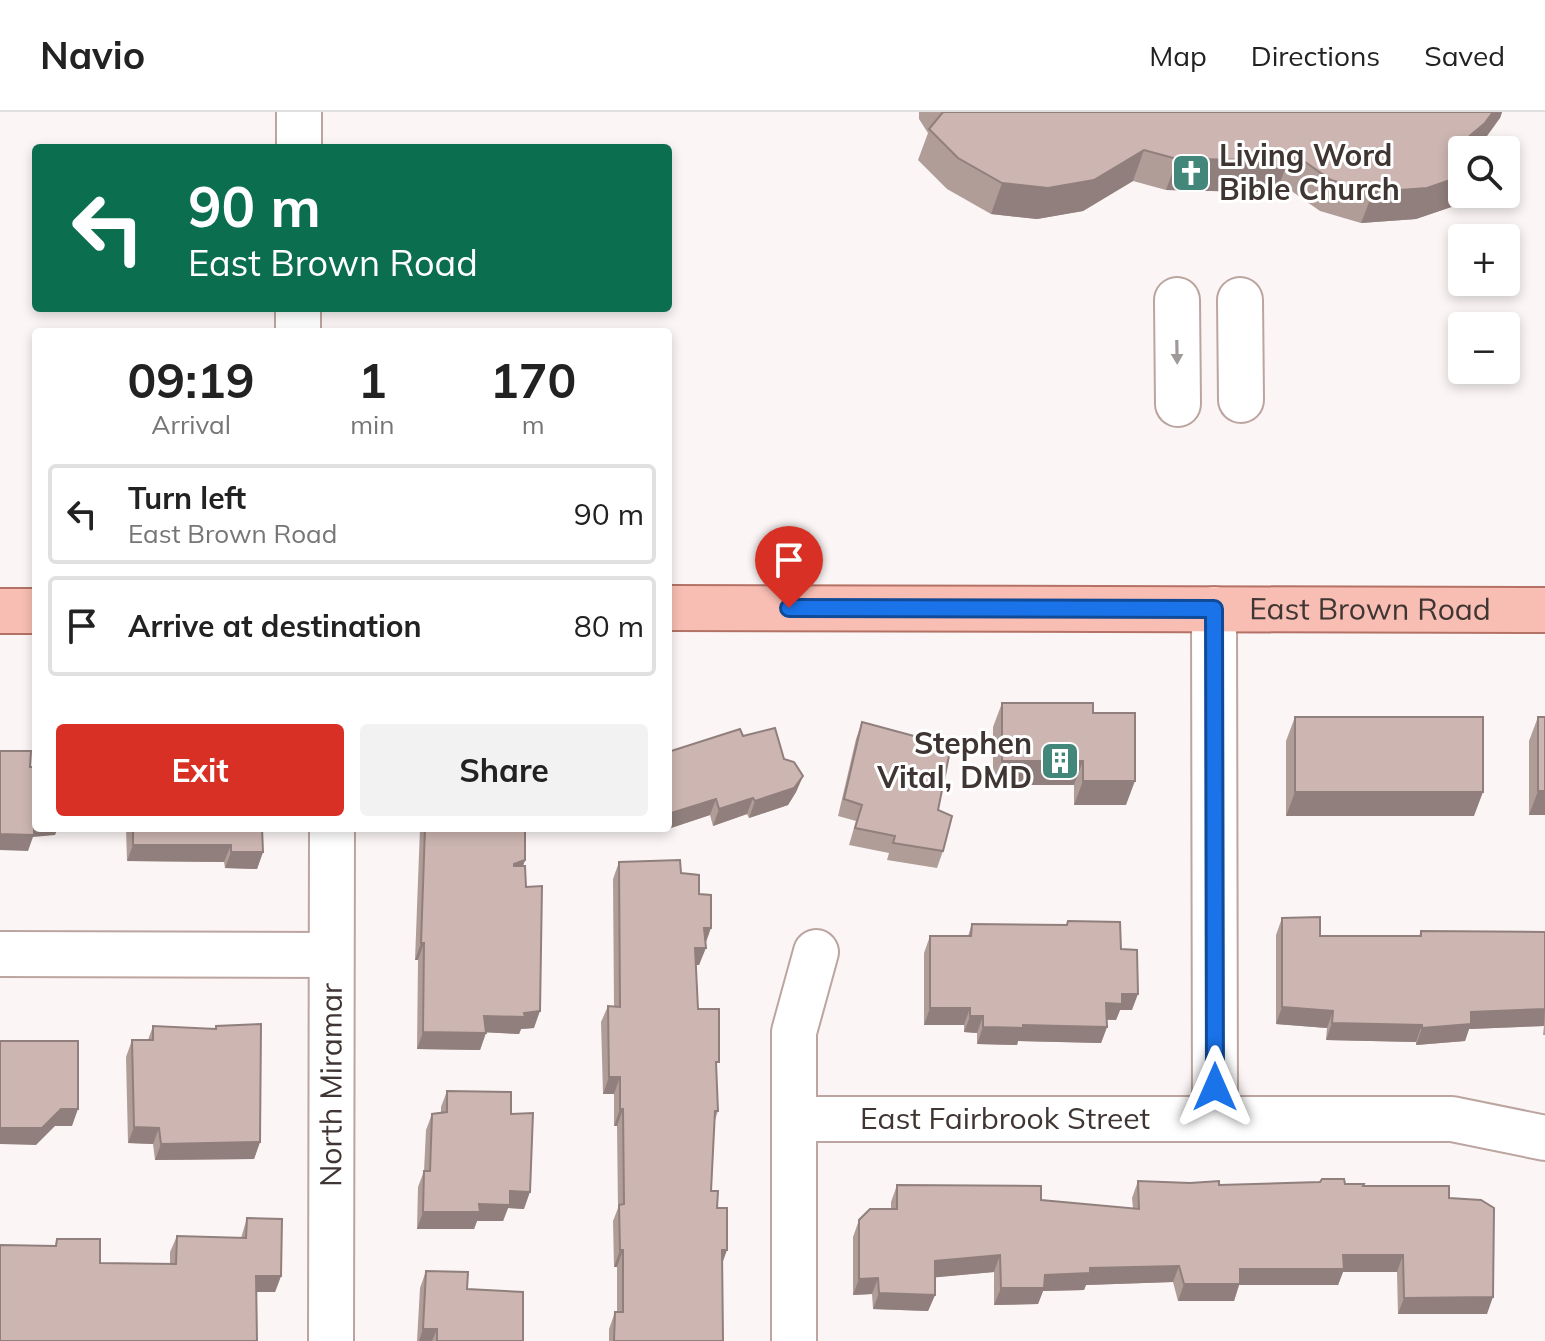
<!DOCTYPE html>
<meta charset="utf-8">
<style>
:root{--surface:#fff;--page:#f2f2f2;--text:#222;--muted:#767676;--line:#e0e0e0;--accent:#d93025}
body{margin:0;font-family:Mulish,sans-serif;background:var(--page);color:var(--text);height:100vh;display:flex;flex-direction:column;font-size:30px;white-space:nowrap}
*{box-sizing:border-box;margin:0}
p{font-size:26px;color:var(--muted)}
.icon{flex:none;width:44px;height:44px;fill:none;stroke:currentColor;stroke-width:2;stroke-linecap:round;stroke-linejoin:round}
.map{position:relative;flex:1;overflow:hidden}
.details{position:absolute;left:32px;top:216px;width:640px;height:504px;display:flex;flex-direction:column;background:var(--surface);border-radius:8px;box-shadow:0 4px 12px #0003}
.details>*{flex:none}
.hud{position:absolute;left:32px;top:32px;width:640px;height:168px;border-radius:8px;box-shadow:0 4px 12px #0003;background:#0b6e4f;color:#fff;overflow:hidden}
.fabs{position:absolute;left:1448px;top:24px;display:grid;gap:16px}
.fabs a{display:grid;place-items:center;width:72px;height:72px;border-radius:8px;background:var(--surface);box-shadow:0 4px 12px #0003;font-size:40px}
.pin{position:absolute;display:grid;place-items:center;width:68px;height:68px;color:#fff;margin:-82px -34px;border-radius:50% 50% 50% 0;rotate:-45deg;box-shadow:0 0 8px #0007}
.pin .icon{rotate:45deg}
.me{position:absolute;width:88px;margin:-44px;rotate:0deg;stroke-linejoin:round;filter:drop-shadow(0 0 6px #0008)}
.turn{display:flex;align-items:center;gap:28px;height:168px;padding:0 24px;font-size:36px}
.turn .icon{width:104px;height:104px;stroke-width:2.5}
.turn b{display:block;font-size:56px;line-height:68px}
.eta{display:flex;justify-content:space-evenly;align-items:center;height:136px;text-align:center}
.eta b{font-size:48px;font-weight:700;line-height:56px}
.primary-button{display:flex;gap:16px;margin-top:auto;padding:16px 24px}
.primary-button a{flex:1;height:92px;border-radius:8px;background:var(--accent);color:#fff;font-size:32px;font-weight:700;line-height:92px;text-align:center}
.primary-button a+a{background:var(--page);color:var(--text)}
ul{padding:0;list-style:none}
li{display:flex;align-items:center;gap:24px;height:100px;margin:0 16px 12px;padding:0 8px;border:4px solid var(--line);border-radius:8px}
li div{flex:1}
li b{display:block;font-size:30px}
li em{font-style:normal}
header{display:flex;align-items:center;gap:48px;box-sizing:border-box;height:112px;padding:0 40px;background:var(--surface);border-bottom:2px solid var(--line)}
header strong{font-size:38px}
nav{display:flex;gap:44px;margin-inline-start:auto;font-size:28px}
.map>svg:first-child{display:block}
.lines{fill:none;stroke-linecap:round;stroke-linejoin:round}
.minor-casing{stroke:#bca5a0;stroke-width:48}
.major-casing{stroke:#b47266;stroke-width:48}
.minor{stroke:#fff;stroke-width:44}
.major{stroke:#f8beb3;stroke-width:44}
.wall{fill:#b09d98}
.shaded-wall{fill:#907f7c}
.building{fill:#cdb6b1;stroke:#907f7c;stroke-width:2}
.oneway{fill:#9f9a99}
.route-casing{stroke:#114b97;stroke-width:20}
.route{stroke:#1a73e8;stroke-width:14}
.labels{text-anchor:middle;stroke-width:6;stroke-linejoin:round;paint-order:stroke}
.poi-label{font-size:30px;font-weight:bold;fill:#3f3533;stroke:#fff;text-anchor:start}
.street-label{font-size:30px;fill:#3f3533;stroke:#fff}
</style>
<header>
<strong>Navio</strong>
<nav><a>Map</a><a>Directions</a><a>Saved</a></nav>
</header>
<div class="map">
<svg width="1545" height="1229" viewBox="0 0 1545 1229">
<rect width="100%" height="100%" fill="#fbf6f5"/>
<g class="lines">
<g class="minor-casing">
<g id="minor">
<path d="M 299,36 L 299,0"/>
<path d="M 1177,188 L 1178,292"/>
<path d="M 1240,188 L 1241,288"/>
<path d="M 298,220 L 298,196"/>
<path d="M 1214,497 L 1215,1006"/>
<path d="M 0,842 L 331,843"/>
<path id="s1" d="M 795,1007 L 1452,1007 L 1545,1026"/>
<path id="s2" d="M 331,1229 L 332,716"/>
<path d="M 794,1229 L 794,920 L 816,840"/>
</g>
</g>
<g class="major-casing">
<g id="major">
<path id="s3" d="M 668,496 L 1545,498"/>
<path d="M 0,499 L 36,499"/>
</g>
</g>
<use href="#minor" class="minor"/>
<use href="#major" class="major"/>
</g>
<path class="wall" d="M 919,0 L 1502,0 L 1500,6 L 1462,38 L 1463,91 L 1416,107 L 1361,111 L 1320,99 L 1280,71 L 1256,80 L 1166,78 L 1133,69 L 1083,99 L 1037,107 L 991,102 L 947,77 L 918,48 L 928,21 L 919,7 Z
M 1002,591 L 1093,601 L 1126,693 L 1074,693 L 1074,673 L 993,673 L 993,615 Z
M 1295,605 L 1474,704 L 1286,704 L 1286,629 Z
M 1538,605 L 1545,703 L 1529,703 L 1529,629 Z
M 862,610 L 938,698 L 943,739 L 937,756 L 887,748 L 889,741 L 849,733 L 856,709 L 838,704 L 856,627 Z
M 743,624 L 784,647 L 803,664 L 796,680 L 788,693 L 749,706 L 747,702 L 713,714 L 710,703 L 659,720 L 657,716 L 668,716 Z
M 126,716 L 262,716 L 263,740 L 257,757 L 225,756 L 224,750 L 127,749 Z
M 420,716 L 525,716 L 525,748 L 523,754 L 534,916 L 521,917 L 519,922 L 486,920 L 480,938 L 417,937 L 418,848 L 415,848 Z
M 619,750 L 681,761 L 699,782 L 705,833 L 699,853 L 696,853 L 698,897 L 716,957 L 718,999 L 714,1011 L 711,1079 L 717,1096 L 722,1152 L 723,1229 L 609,1229 L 609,1217 L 615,1200 L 617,1200 L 617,1155 L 614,1155 L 613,1109 L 618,1096 L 617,1014 L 614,1014 L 614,982 L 603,982 L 601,910 L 608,894 L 614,894 L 613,767 Z
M 1282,806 L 1320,824 L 1419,824 L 1421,819 L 1545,820 L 1545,923 L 1543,923 L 1544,914 L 1469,917 L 1465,929 L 1416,933 L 1416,930 L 1326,928 L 1327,916 L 1276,912 L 1276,823 Z
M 1068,809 L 1121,837 L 1132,898 L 1120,898 L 1116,908 L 1107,908 L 1107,915 L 1101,931 L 1018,929 L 1017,933 L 977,932 L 977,921 L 964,920 L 964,913 L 924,913 L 924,841 L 930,824 L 968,824 L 972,812 L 1066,813 Z
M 153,914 L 215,917 L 216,914 L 260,1030 L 254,1047 L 155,1048 L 153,1032 L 128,1031 L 126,945 L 132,928 L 148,928 Z
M 447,979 L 511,1002 L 524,1097 L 508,1096 L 503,1109 L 477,1109 L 474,1117 L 417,1117 L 418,1075 L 424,1059 L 426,1018 L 432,1002 L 441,1001 L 441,995 Z
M 1138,1069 L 1219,1073 L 1345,1072 L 1449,1086 L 1487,1202 L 1398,1202 L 1397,1160 L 1343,1160 L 1338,1173 L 1239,1173 L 1234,1189 L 1178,1189 L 1173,1170 L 1086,1173 L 1084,1178 L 1043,1179 L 1038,1192 L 994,1193 L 994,1160 L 935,1165 L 935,1183 L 928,1199 L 873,1197 L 872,1182 L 853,1183 L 853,1125 L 859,1108 L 891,1097 L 891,1090 L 897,1073 L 1133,1097 L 1132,1086 Z
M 247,1106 L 281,1164 L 275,1180 L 256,1180 L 257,1229 L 55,1134 L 57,1127 L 100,1151 L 170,1152 L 170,1140 L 177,1124 L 241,1126 Z
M 426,1159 L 467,1177 L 523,1229 L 417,1229 L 420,1176 Z"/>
<path class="shaded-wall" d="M 1493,0 L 1502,0 L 1500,6 L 1477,38 L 1462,38 L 1462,52 L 1453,38 Z
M 1144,38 L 1133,69 L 1083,99 L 1037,107 L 991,102 L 1002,71 Z
M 1291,40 L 1280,71 L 1256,80 L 1166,78 L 1177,47 Z
M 1462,64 L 1462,82 L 1467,82 L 1463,91 L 1416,107 L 1361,111 L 1373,80 Z
M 1002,649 L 1083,649 L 1074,673 L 993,673 Z
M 803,664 L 796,680 L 788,693 L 749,706 L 755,689 Z
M 1083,669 L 1135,669 L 1126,693 L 1074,693 Z
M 1538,679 L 1545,679 L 1545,703 L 1529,703 Z
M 1295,680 L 1483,680 L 1474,704 L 1286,704 Z
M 753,686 L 747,702 L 713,714 L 719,697 Z
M 716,687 L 710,703 L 659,720 L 660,716 L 668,716 L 668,702 Z
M 34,708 L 36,708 L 36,716 L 58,716 L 55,723 L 33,725 L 28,739 L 0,738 L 0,722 Z
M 133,733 L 231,733 L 224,750 L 127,749 Z
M 231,740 L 263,740 L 257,757 L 225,756 Z
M 525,748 L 519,765 L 514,752 Z
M 704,816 L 711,816 L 705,833 Z
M 421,831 L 424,831 L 418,848 L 415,848 Z
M 695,836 L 706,836 L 699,853 L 689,853 Z
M 1122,882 L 1138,882 L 1132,898 L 1120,898 L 1116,908 L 1100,907 L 1106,891 Z
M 1282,895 L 1333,899 L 1327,916 L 1276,912 Z
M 930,896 L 970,896 L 964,913 L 924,913 Z
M 1545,897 L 1544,914 L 1469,917 L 1465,929 L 1416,933 L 1422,916 L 1471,900 Z
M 540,899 L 534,916 L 521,917 L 519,922 L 478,920 L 484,904 Z
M 970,904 L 983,904 L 977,921 L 964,920 Z
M 1332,911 L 1422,913 L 1416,930 L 1326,928 Z
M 1023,913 L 1107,915 L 1101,931 L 1018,929 L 1017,933 L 977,932 L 983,915 Z
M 423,920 L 486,921 L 480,938 L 417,937 Z
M 609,965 L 620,965 L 614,982 L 603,982 Z
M 61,997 L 78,997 L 72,1014 L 55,1014 L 36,1033 L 0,1032 L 0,1016 Z
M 620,997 L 623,997 L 617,1014 L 614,1014 Z
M 134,1015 L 159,1016 L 153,1032 L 128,1031 Z
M 260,1030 L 254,1047 L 155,1048 L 161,1032 Z
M 510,1079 L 530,1080 L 524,1097 L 508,1096 L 503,1109 L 477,1109 L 474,1117 L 417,1117 L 423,1100 Z
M 620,1138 L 623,1138 L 617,1155 L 614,1155 Z
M 722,1138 L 727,1138 L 721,1155 Z
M 1000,1143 L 994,1160 L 929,1166 L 935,1149 Z
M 1343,1143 L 1403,1143 L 1397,1160 L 1343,1160 L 1338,1173 L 1239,1173 L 1234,1189 L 1178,1189 L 1184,1172 L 1240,1157 Z
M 1179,1154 L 1173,1170 L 1086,1173 L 1084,1178 L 1043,1179 L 1038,1192 L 994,1193 L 1001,1176 L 1045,1163 L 1090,1156 Z
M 256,1164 L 281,1164 L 275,1180 L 250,1180 Z
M 878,1166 L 872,1182 L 853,1183 L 859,1167 Z
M 879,1181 L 935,1183 L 928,1199 L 873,1197 Z
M 1493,1185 L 1487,1202 L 1398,1202 L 1404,1186 Z
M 423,1217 L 437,1217 L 432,1229 L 419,1229 Z"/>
<path class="building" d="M 943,0 L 1493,0 L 1485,11 L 1453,38 L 1462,47 L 1462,64 L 1427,76 L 1373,80 L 1331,68 L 1291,40 L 1267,48 L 1177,47 L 1144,38 L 1094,68 L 1048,76 L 1002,71 L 958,46 L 929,17 Z
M 1002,591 L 1093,591 L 1093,601 L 1135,601 L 1135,669 L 1083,669 L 1083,649 L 1002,649 Z
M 1295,605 L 1483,605 L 1483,680 L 1295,680 Z
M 1538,605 L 1545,605 L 1545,679 L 1538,679 Z
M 862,610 L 951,634 L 938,698 L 952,704 L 943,739 L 893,731 L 895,724 L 855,716 L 862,693 L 844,687 Z
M 775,616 L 784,647 L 794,650 L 803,664 L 794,676 L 755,689 L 753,686 L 719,697 L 716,687 L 668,702 L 668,640 L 740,617 L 743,624 Z
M 0,639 L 31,639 L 30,655 L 36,655 L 36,708 L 34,708 L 34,723 L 0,722 Z
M 133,716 L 262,716 L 263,740 L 231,740 L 231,733 L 133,733 Z
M 425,716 L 525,716 L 525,748 L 514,752 L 514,754 L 525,754 L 526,775 L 542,774 L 540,899 L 524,901 L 525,905 L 484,904 L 486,921 L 423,920 L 424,831 L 421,831 Z
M 680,748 L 681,761 L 699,763 L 699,782 L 711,783 L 711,816 L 704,816 L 706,836 L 695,836 L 698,897 L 719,897 L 719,950 L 716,950 L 718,999 L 715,999 L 711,1079 L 718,1079 L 717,1096 L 727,1096 L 727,1138 L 722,1138 L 723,1229 L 614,1229 L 615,1200 L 623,1200 L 623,1138 L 620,1138 L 619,1093 L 624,1092 L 623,997 L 620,997 L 620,965 L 609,965 L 608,894 L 620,895 L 619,750 Z
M 1320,805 L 1320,824 L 1421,824 L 1421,819 L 1545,820 L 1545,897 L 1471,900 L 1471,912 L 1422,916 L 1422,913 L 1332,911 L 1333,899 L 1282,895 L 1282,806 Z
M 1068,809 L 1120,810 L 1121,837 L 1137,838 L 1138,882 L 1122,882 L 1122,892 L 1106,891 L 1107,915 L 1023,913 L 1023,916 L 983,915 L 983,904 L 970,904 L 970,896 L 930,896 L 930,824 L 971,824 L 972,812 L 1067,813 Z
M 261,912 L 260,1030 L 161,1032 L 159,1016 L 134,1015 L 132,928 L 153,928 L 153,914 L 216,917 L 216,914 Z
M 0,929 L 78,929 L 78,997 L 61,997 L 42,1016 L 0,1016 Z
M 447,979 L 511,980 L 511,1002 L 533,1001 L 530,1080 L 510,1079 L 510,1093 L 479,1092 L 480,1100 L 423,1100 L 424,1059 L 430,1059 L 432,1002 L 447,1000 Z
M 1322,1067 L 1344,1067 L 1345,1072 L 1364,1072 L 1363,1074 L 1449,1074 L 1449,1086 L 1481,1088 L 1494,1096 L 1493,1185 L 1404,1186 L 1403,1143 L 1343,1143 L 1344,1157 L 1240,1157 L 1240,1172 L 1184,1172 L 1179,1154 L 1090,1156 L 1090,1161 L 1045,1163 L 1044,1176 L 1001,1176 L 1000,1143 L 935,1149 L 935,1183 L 879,1181 L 878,1166 L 859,1167 L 859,1108 L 870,1097 L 897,1097 L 897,1073 L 1041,1074 L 1041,1088 L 1139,1097 L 1138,1069 L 1190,1071 L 1219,1069 L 1219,1073 L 1320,1070 Z
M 247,1106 L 282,1107 L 281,1164 L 256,1164 L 257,1229 L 0,1229 L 0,1133 L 56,1134 L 57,1127 L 100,1127 L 100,1151 L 176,1152 L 177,1124 L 246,1126 Z
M 426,1159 L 468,1160 L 467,1177 L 523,1180 L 523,1229 L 437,1229 L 437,1217 L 423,1217 Z"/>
<defs><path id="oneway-solid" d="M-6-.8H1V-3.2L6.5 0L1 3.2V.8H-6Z" transform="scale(2)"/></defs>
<use class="oneway" href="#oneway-solid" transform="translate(1177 240) rotate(89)"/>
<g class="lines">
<g class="route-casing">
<path id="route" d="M 789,496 L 1214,497 L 1215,975"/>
</g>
<use href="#route" class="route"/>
</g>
<defs>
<g id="church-square" transform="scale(2)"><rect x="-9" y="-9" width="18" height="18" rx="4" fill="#43877b" stroke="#fff"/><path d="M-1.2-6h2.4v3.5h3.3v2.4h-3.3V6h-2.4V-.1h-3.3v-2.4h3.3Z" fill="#fff"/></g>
<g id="building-square" transform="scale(2)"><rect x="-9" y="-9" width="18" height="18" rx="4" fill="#43877b" stroke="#fff"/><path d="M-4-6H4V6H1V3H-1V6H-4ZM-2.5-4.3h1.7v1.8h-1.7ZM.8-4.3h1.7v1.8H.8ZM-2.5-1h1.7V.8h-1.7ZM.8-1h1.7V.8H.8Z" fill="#fff"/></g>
</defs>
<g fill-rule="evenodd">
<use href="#church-square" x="1191" y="61"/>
<use href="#building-square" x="1060" y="649"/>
</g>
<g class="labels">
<g class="poi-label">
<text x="1219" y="54">Living Word<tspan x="1219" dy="34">Bible Church</tspan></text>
<text x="1032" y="642" text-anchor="end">Stephen<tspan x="1032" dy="34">Vital, DMD</tspan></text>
</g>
<g class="street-label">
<text dy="10" stroke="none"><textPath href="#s3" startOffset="702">East Brown Road</textPath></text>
<text dy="10" stroke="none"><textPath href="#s2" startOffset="256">North Miramar</textPath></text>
<text dy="10" stroke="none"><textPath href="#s1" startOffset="210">East Fairbrook Street</textPath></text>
</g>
</g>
</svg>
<div class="fabs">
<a><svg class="icon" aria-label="search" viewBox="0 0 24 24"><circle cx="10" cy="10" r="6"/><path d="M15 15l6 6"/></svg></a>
<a>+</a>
<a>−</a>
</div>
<div class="pin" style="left:789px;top:496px;background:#d93025"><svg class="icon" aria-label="arrive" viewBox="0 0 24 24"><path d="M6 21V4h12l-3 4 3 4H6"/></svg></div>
<svg class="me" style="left:1215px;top:975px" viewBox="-20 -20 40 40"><path d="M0-17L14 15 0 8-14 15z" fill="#1a73e8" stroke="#fff" stroke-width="4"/></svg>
<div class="hud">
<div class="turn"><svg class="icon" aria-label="left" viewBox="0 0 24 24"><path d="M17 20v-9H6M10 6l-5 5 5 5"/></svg><div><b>90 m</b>East Brown Road</div></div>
</div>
<section class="details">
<div class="eta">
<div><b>09:19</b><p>Arrival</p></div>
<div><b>1</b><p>min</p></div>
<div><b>170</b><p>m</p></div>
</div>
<ul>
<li><svg class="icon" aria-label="left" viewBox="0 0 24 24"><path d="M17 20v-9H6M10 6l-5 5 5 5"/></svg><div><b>Turn left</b><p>East Brown Road</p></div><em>90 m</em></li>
<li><svg class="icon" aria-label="arrive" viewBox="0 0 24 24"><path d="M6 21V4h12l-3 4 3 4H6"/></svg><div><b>Arrive at destination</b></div><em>80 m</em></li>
</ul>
<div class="primary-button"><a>Exit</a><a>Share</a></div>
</section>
</div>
